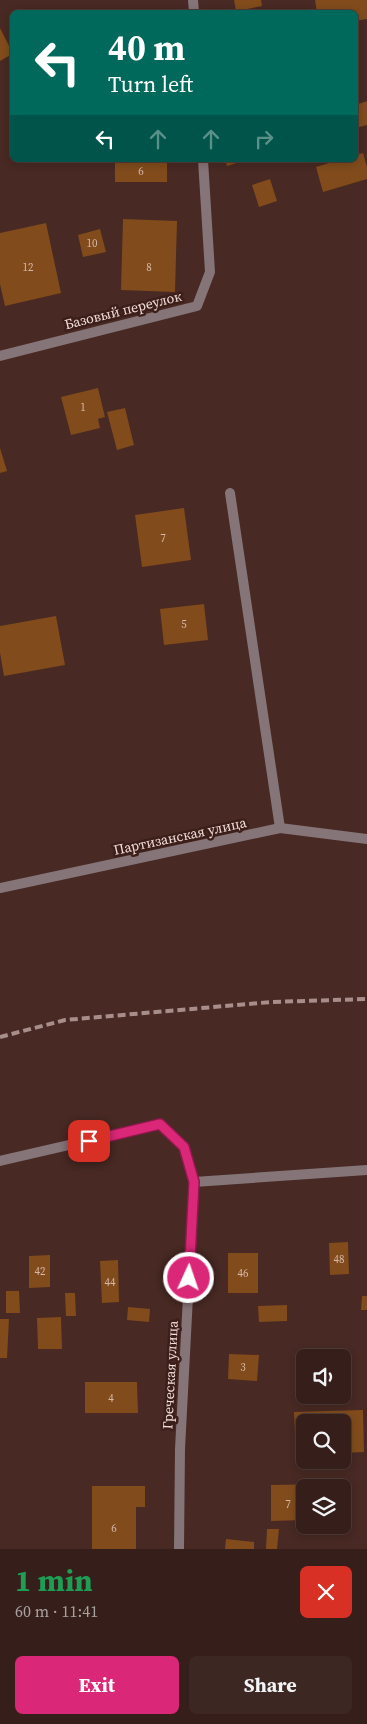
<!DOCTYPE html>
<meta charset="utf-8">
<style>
:root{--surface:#361f1a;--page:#3d2723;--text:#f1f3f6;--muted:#aaa2a2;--line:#503d39;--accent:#db2777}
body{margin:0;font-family:"Source Serif 4",serif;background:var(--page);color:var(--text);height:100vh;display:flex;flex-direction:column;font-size:19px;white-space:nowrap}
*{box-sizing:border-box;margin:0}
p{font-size:16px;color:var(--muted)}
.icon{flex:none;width:28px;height:28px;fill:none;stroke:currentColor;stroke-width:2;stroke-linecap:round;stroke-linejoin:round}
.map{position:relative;height:1549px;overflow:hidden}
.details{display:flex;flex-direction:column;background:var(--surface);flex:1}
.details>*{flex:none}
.guide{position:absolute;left:10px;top:10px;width:348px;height:152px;border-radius:8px;box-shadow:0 2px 8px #0003,0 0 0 1px var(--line);background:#00695c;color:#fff;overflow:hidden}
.fabs{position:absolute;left:296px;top:1349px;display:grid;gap:10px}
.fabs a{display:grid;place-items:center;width:55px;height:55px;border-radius:8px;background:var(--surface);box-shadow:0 2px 8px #0003,0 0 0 1px var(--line);font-size:25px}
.pin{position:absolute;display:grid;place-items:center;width:42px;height:42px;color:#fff;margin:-21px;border-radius:10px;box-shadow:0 2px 8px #0006}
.me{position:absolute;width:55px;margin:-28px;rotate:3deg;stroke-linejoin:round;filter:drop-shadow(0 0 4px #0008)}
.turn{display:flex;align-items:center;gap:18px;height:105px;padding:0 15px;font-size:22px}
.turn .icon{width:65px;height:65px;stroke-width:2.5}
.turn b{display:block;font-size:35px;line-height:42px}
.lanes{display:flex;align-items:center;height:48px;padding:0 15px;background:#0003;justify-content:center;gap:25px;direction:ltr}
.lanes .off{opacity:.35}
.round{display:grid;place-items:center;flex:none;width:52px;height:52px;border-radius:8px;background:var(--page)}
.summary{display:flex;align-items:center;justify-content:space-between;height:85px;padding:0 15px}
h1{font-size:30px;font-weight:700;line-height:38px;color:#1e9e55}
.primary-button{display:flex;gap:10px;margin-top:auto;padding:10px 15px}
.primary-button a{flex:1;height:58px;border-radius:8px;background:var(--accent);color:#fff;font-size:20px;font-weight:700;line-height:58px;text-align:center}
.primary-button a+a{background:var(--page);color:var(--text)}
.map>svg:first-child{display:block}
.building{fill:#814b1c}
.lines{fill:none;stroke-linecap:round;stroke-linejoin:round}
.lane{stroke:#857478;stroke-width:10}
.street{stroke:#857478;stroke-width:10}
.rail{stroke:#a88e8a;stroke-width:4;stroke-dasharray:8 4;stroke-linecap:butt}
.route-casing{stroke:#8e194d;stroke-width:12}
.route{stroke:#db2777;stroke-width:9}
.labels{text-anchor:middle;stroke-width:5;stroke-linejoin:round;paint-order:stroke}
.number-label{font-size:11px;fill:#d6b8aa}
.street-label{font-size:14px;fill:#f2ddd9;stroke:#3d1f1a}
</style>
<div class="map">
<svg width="367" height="1549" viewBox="0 0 367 1549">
<rect width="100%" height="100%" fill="#482923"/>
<path class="building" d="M 234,0 L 261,0 L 262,6 L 236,11 Z
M 315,0 L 367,0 L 367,19 L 355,21 L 355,12 L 317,12 Z
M 0,28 L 12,52 L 12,54 L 0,61 Z
M 367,101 L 367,125 L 355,128 L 355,105 Z
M 363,153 L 367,167 L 367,179 L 323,192 L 316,167 L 339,160 L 355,160 L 355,155 Z
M 115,160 L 167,160 L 167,182 L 115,182 Z
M 225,160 L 246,160 L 227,166 Z
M 270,179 L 277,201 L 259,207 L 252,185 Z
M 123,219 L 177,221 L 175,292 L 121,290 Z
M 46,223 L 61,293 L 5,306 L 0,284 L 0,233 Z
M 100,229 L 106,252 L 83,257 L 78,235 Z
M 98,388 L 105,417 L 98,419 L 100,428 L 71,435 L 61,397 Z
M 125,408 L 134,445 L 117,450 L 107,412 Z
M 0,448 L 7,471 L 0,473 Z
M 184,508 L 191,560 L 142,567 L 135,515 Z
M 204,604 L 208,640 L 164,645 L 160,609 Z
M 56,616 L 65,665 L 4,676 L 0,653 L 0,626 Z
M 348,1242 L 349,1274 L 330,1275 L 329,1243 Z
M 228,1253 L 258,1253 L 258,1293 L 228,1293 Z
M 50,1255 L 50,1287 L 29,1288 L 29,1256 Z
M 118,1260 L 119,1302 L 102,1303 L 100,1261 Z
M 6,1291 L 19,1291 L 20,1313 L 6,1313 Z
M 65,1293 L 75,1293 L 76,1316 L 66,1316 Z
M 362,1296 L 367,1296 L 367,1310 L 361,1310 Z
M 287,1305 L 287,1321 L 259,1322 L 258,1306 Z
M 128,1307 L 150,1309 L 149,1322 L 127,1320 Z
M 61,1317 L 62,1349 L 38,1349 L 37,1318 Z
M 0,1319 L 9,1319 L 7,1358 L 0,1358 Z
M 229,1354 L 259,1355 L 257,1381 L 228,1379 Z
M 85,1382 L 137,1382 L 138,1413 L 85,1413 Z
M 363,1410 L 364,1452 L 342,1453 L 342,1422 L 305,1422 L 305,1454 L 296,1455 L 294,1412 Z
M 327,1484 L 328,1488 L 305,1488 L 305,1520 L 271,1521 L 271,1485 Z
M 92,1486 L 145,1486 L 145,1507 L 136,1507 L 136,1549 L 92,1549 Z
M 267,1529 L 279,1529 L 277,1549 L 266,1549 Z
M 226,1539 L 254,1542 L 254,1549 L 225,1549 Z"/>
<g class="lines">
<path class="lane" d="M 230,493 L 280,828"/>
<path class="street" d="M 193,0 L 194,12
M 0,356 L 197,306 L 210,272 L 203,160
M 0,888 L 280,828 L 367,839
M 0,1161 L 160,1124 L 184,1147 L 194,1182 L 180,1449 L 179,1549
M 194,1182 L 367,1170"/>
<path class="rail" d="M 0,1037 L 65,1020 L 271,1002 L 367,999"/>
</g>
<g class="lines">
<g class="route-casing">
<path id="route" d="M 89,1141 L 160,1124 L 184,1147 L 194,1182 L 189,1278"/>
</g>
<use href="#route" class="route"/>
</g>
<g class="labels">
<g class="number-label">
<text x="141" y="175">6</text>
<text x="92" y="247">10</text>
<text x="28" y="271">12</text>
<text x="149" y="271">8</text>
<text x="83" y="411">1</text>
<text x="163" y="542">7</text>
<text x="184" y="628">5</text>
<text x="339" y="1263">48</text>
<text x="40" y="1275">42</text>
<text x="243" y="1277">46</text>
<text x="110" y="1286">44</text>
<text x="243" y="1371">3</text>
<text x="111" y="1402">4</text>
<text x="288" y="1508">7</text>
<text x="114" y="1532">6</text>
</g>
<g class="street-label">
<text transform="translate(123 310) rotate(-14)" y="5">Базовый переулок</text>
<text transform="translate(180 836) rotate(-12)" y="5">Партизанская улица</text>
<text transform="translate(170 1375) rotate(-87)" y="5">Греческая улица</text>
</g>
</g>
</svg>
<div class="fabs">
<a><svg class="icon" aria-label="sound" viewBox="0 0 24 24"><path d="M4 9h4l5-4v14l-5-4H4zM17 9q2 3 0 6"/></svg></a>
<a><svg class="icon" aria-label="search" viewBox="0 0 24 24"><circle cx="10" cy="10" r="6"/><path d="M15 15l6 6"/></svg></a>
<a><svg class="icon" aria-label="layers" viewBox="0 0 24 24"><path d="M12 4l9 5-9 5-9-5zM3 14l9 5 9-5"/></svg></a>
</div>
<div class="pin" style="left:89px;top:1141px;background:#d93025"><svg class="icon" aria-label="arrive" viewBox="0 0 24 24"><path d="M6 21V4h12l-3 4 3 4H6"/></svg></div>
<svg class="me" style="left:189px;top:1278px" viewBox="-20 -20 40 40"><circle r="17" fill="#db2777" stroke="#fff" stroke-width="3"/><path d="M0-11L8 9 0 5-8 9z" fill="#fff"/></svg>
<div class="guide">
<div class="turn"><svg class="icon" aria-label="left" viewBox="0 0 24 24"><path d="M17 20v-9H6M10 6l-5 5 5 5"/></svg><div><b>40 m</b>Turn left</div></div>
<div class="lanes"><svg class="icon" aria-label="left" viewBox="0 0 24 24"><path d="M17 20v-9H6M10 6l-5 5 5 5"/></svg><svg class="icon off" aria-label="ahead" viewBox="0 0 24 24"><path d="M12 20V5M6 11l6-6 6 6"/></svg><svg class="icon off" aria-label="ahead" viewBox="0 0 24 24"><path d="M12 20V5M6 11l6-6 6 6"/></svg><svg class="icon off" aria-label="right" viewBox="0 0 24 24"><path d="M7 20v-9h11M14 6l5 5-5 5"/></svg></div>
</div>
</div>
<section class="details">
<div class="summary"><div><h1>1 min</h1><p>60 m · 11:41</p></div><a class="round" style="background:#d93025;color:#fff"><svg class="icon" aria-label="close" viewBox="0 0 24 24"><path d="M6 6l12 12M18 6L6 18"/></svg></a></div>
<div class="primary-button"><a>Exit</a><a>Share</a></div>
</section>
